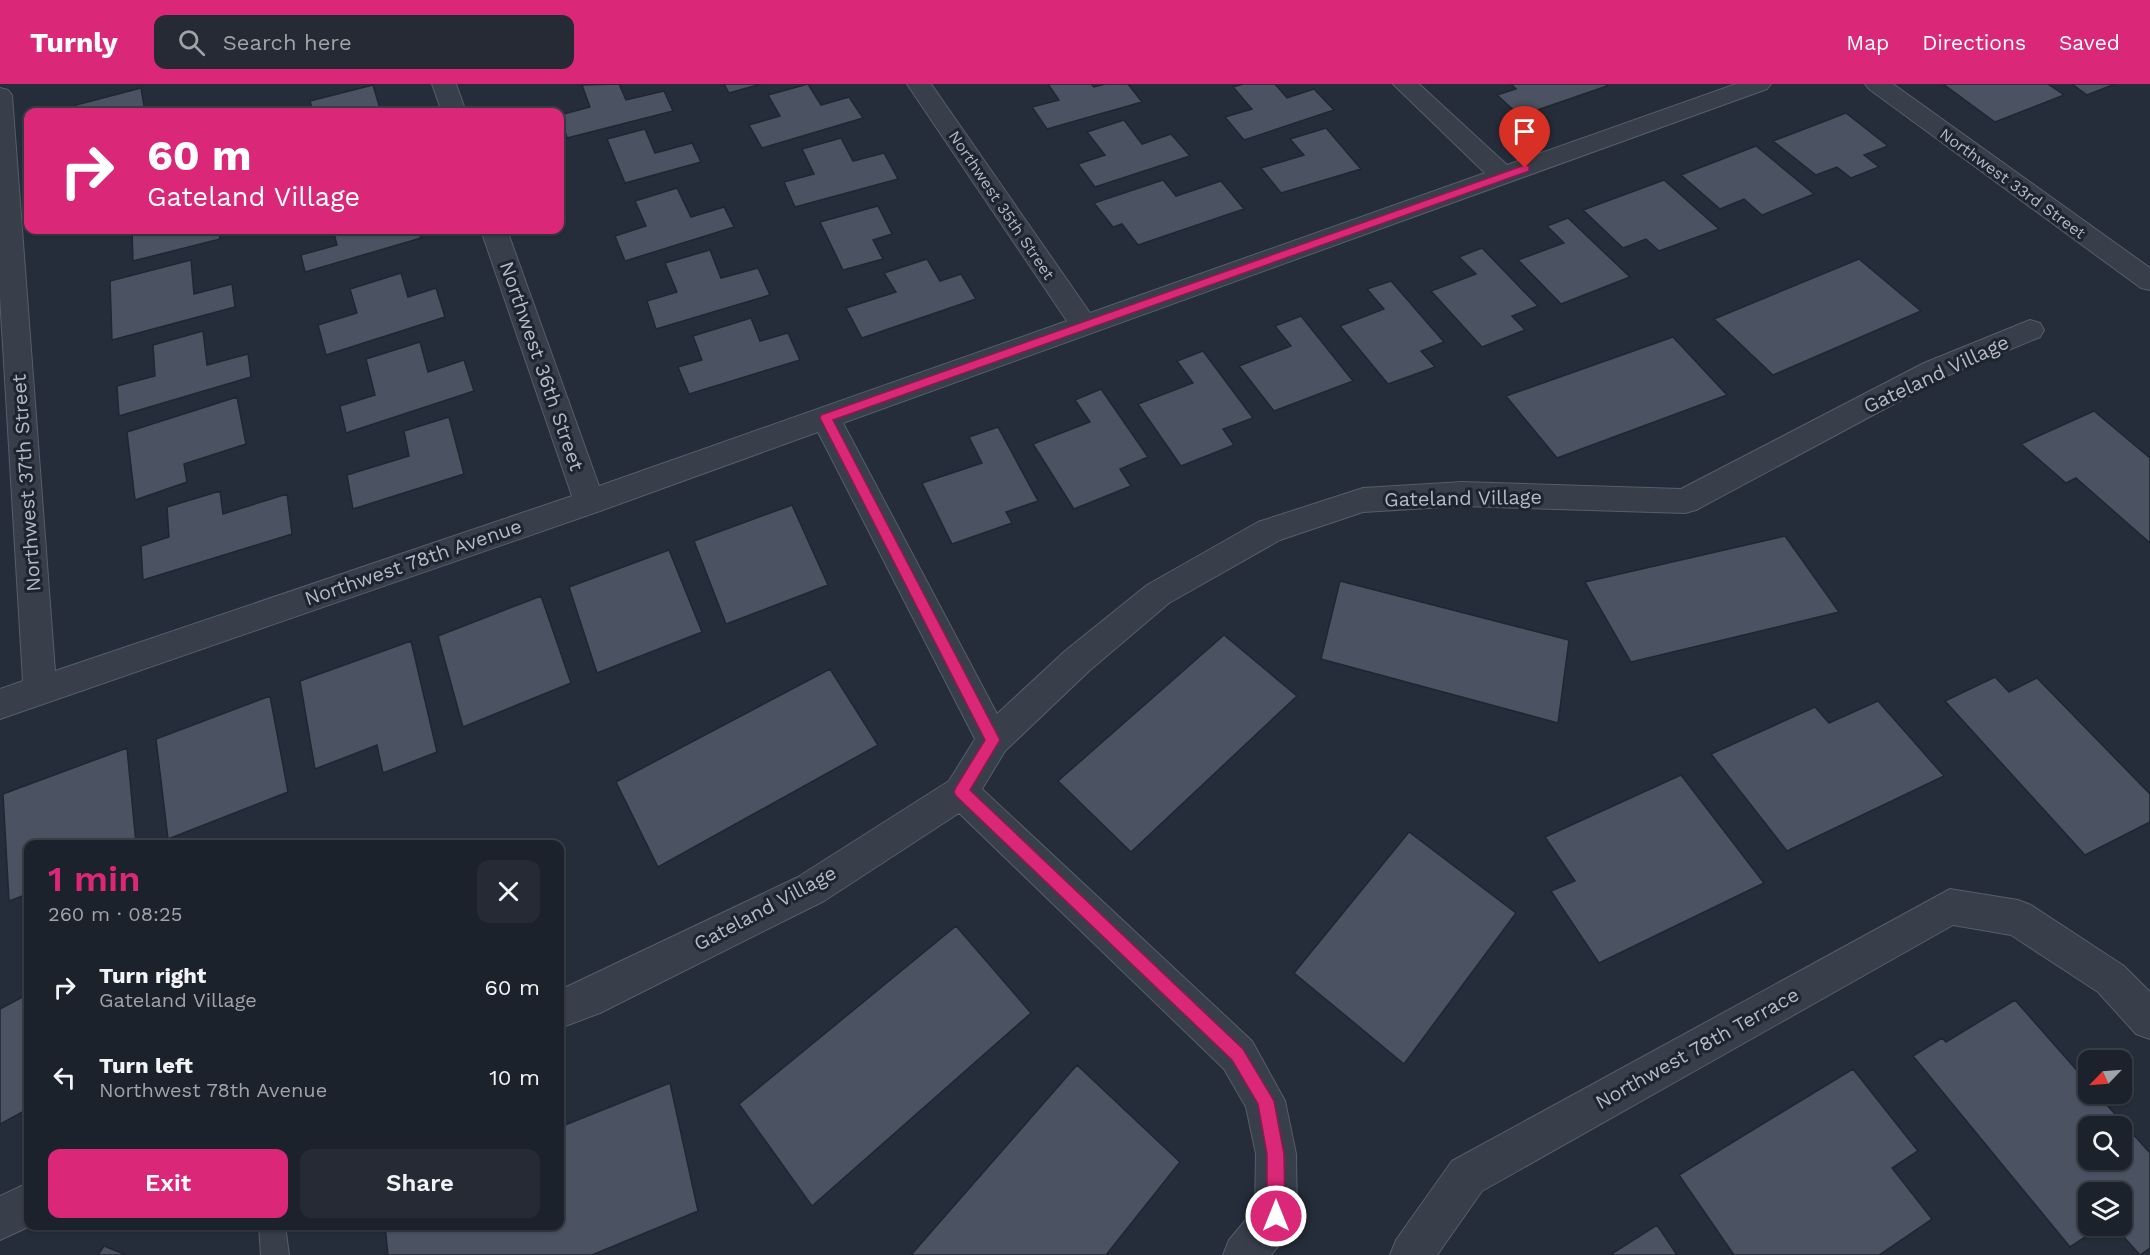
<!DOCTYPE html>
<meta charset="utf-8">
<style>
:root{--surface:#1c222c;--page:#252a34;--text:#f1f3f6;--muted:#a0a4a9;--line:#3a3f48;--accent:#db2777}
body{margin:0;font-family:"Work Sans",sans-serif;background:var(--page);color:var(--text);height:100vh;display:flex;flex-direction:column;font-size:22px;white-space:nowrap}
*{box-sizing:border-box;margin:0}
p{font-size:20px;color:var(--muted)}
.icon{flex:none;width:33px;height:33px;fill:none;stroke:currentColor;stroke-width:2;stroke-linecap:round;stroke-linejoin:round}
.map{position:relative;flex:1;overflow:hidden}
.details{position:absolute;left:24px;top:756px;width:540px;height:390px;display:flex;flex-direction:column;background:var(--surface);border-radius:12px;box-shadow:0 2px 4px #0004,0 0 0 2px var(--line)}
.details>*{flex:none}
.guide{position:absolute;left:24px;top:24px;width:540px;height:126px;border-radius:12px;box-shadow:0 2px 4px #0004,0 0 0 2px var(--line);background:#db2777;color:#fff;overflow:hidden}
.needle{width:39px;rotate:245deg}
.controls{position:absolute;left:2078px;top:966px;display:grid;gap:12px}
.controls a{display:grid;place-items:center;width:54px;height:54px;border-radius:12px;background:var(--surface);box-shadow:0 2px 4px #0004,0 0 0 2px var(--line);font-size:30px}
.pin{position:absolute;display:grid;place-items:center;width:51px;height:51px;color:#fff;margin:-62px -26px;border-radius:50% 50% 50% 0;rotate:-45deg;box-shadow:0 0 6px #0007}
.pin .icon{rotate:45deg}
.me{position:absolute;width:66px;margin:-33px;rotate:0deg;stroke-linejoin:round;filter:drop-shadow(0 0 4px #0008)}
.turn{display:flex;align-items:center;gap:21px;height:126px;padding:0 24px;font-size:27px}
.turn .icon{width:78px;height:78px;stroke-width:2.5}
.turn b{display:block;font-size:42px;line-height:51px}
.round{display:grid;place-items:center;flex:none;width:63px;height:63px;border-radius:12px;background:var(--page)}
.summary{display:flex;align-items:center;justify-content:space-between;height:102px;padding:0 24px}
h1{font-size:36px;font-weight:600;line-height:45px;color:var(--accent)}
.cta{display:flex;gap:12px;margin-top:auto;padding:12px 24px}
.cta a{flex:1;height:69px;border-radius:12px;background:var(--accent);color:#fff;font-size:24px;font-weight:600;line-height:69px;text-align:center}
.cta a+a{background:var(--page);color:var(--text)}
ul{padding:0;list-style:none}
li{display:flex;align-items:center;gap:18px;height:90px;padding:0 24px}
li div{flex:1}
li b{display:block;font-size:22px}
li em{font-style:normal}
header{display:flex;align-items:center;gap:36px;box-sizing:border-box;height:84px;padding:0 30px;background:var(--accent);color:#fff}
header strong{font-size:28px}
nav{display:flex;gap:33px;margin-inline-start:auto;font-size:21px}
.search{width:420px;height:54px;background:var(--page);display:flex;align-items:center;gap:15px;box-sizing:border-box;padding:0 21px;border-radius:12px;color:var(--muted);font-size:22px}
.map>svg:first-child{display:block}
.building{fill:#4b5363;stroke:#202632;stroke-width:1.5;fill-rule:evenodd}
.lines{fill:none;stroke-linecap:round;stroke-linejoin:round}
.service-casing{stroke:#575d69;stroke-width:2}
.minor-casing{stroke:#575d69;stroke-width:2}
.service{fill:#383f4b;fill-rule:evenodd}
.minor{fill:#383f4b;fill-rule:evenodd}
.route{fill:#db2777;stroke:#8e194d;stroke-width:1.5}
.labels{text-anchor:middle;stroke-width:6;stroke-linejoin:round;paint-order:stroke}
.far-street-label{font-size:16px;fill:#b4bac6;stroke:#1e2430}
.street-label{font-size:20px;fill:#b4bac6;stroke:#1e2430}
</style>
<header>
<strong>Turnly</strong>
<div class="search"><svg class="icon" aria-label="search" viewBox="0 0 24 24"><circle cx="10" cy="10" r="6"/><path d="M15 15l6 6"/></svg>Search here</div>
<nav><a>Map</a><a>Directions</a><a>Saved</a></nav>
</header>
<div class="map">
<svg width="2150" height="1171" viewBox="0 0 2150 1171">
<rect width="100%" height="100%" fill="#252d3a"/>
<path class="building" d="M 619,0 L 626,16 L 664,7 L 673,27 L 567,54 L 560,31 L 590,23 L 582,1 Z
M 724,0 L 761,0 L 729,9 Z
M 808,0 L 821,21 L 849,13 L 863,34 L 762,64 L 749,41 L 780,32 L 768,11 Z
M 1048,0 L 1091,0 L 1094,3 L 1105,0 L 1128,0 L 1142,18 L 1047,45 L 1032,23 L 1059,16 Z
M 1243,0 L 1275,0 L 1287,14 L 1314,5 L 1334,26 L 1244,56 L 1225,33 L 1252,25 L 1233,3 Z
M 1511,0 L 1605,0 L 1607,2 L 1520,32 L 1497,11 L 1516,5 Z
M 1943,0 L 2048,0 L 2064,11 L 1995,38 Z
M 2072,0 L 2115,0 L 2087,11 Z
M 373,1 L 381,28 L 313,28 L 310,17 Z
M 141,4 L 145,28 L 77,28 L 76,21 Z
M 1846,29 L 1888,62 L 1864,71 L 1879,83 L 1851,94 L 1837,83 L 1816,91 L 1773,57 Z
M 1124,36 L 1142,60 L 1171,50 L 1190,72 L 1095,103 L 1078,80 L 1105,71 L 1087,48 Z
M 1326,44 L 1361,85 L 1281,109 L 1261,84 L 1304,71 L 1290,55 Z
M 645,45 L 655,69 L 692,59 L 701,78 L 625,99 L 607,55 Z
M 841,54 L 853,77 L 884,69 L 898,95 L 795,123 L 784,98 L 814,90 L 802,65 Z
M 1756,62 L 1814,110 L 1762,131 L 1744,115 L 1720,125 L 1681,91 Z
M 1163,96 L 1176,112 L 1221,97 L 1244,125 L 1138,161 L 1122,140 L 1113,143 L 1094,119 Z
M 1664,96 L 1719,145 L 1659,167 L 1646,155 L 1623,164 L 1583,126 Z
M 677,104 L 691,133 L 724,123 L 734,143 L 625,177 L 615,152 L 646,142 L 635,117 Z
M 878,122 L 892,150 L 873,156 L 883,175 L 843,186 L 820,138 Z
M 1568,134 L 1630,193 L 1561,220 L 1518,176 L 1564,159 L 1547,142 Z
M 132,146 L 219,146 L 220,155 L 133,177 Z
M 333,146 L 383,146 L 383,148 L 418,146 L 421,154 L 305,188 L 301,171 L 337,161 Z
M 1482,164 L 1538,222 L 1512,232 L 1525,246 L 1482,263 L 1431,207 L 1476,190 L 1459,173 Z
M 710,166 L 721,194 L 758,184 L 770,211 L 656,245 L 647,217 L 677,208 L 665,179 Z
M 927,175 L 940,197 L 961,190 L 976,215 L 862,254 L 846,224 L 896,208 L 884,189 Z
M 1859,175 L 1921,227 L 1773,291 L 1714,235 Z
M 191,176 L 194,210 L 232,200 L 235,223 L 112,256 L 110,197 Z
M 401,189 L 408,213 L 436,204 L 445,233 L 326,271 L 318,241 L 357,229 L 350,205 Z
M 1391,197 L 1444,258 L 1421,267 L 1435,283 L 1388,300 L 1340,242 L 1384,225 L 1367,205 Z
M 1301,232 L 1353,297 L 1274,327 L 1239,282 L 1291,262 L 1275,242 Z
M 751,234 L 760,257 L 788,249 L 800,276 L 689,310 L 678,283 L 702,276 L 693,252 Z
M 203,247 L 207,281 L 248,270 L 251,293 L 119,332 L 117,302 L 155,292 L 153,261 Z
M 1673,253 L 1727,311 L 1557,374 L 1506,312 Z
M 420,258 L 428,288 L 464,276 L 474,307 L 346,349 L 340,322 L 375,311 L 366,275 Z
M 1203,267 L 1253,334 L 1223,345 L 1234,361 L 1181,382 L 1138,320 L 1193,299 L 1177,277 Z
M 1101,305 L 1148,373 L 1120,385 L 1131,402 L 1074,425 L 1033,360 L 1090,338 L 1075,316 Z
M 237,313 L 246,360 L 184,380 L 187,398 L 135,416 L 127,348 Z
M 2094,327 L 2150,374 L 2150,459 L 2076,394 L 2066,399 L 2021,360 Z
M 449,333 L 464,390 L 353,425 L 347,391 L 409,372 L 404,347 Z
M 998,343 L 1038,417 L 1006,428 L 1012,439 L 952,460 L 922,399 L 982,379 L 969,353 Z
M 220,407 L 223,430 L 287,410 L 292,450 L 143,496 L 141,462 L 169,453 L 167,423 Z
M 792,421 L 828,501 L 726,540 L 694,457 Z
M 1785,452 L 1839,528 L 1631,578 L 1585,498 Z
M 669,466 L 702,548 L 597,589 L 569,503 Z
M 1340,497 L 1569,556 L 1558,639 L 1321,575 Z
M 541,512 L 571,599 L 463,643 L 438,552 Z
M 1224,551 L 1297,612 L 1131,768 L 1058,697 Z
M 411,557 L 437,668 L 383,689 L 377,661 L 315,685 L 300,597 Z
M 830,585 L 878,661 L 658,783 L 616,698 Z
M 1995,593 L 2009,608 L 2037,594 L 2150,710 L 2150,738 L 2085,771 L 1945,617 Z
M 270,612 L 288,708 L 168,755 L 156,655 Z
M 1878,617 L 1944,692 L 1787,767 L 1711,670 L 1815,623 L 1829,639 Z
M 127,664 L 136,760 L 28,760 L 28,810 L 9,817 L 3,710 Z
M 1681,691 L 1764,799 L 1599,879 L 1551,807 L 1575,797 L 1545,753 Z
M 1409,748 L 1516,829 L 1404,980 L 1294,889 Z
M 956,842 L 1031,929 L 812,1122 L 739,1020 Z
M 28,910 L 28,1025 L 0,1040 L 0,925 Z
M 2015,916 L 2088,999 L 2088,1010 L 2097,1010 L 2150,1069 L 2150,1164 L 2140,1171 L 2114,1142 L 2121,1142 L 2121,1108 L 2088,1108 L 2088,1142 L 2102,1142 L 2070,1163 L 1913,972 L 1942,954 L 1946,958 ZM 2088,1042 L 2121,1042 L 2121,1076 L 2088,1076 Z
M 1077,981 L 1180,1078 L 1106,1171 L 911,1171 Z
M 1853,985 L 1918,1067 L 1892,1084 L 1932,1135 L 1879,1171 L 1734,1171 L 1679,1091 Z
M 670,999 L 698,1127 L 592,1171 L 388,1171 L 385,1142 L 560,1142 L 560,1043 Z
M 1657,1141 L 1677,1171 L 1610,1171 Z
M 104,1162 L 126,1171 L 98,1171 Z"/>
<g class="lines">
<g class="service-casing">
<path id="service" d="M 259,1142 L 285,1142 L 289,1171 L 261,1171 Z"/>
</g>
<g class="minor-casing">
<path id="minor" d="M 432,0 L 456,0 L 466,28 L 442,28 Z
M 907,0 L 931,0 L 1090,229 L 1485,89 L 1393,0 L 1419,0 L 1507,81 L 1736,0 L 1771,0 L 1767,5 L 843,339 L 997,630 L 1065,567 L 1147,501 L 1258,438 L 1363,404 L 1462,398 L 1681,405 L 1924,279 L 2030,236 L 2040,239 L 2044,246 L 2040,253 L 1944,293 L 1696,426 L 1685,429 L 1462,422 L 1363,428 L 1280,456 L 1169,519 L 1089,587 L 1005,667 L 982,705 L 1252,957 L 1285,1017 L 1296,1070 L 1297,1132 L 1291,1147 L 1271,1171 L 1223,1171 L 1229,1156 L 1255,1125 L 1256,1070 L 1246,1023 L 1224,985 L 959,729 L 824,817 L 600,929 L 560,944 L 560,906 L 798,793 L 949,697 L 975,655 L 818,348 L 600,427 L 0,635 L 0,605 L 23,597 L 0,212 L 0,4 L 8,6 L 12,11 L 55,587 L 572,412 L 481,146 L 507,146 L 599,402 L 1067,237 Z
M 1865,0 L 1893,0 L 2150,184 L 2150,206 L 2141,204 L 1869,5 Z
M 1950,805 L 2018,816 L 2031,821 L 2124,882 L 2150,908 L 2150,955 L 2136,950 L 2098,908 L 2011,851 L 1953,841 L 1482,1107 L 1437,1171 L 1390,1171 L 1396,1156 L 1452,1077 Z
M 28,1099 L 30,1142 L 0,1156 L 0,1112 Z"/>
</g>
<use href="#service" class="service"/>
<use href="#minor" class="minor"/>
</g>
<path class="route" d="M 1525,81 L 1529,82 L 1529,87 L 833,336 L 1000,656 L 970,706 L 1243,965 L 1274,1017 L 1284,1070 L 1285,1132 L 1282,1138 L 1276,1140 L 1270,1138 L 1267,1132 L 1267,1070 L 1258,1020 L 1232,976 L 956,712 L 954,708 L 956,703 L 985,656 L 820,334 L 821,331 Z"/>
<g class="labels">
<g class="far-street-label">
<text transform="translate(2013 99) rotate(36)" y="6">Northwest 33rd Street</text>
<text transform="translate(1002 121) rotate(56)" y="6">Northwest 35th Street</text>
</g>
<g class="street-label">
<text transform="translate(542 282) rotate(71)" y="7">Northwest 36th Street</text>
<text transform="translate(1936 290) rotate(-25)" y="7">Gateland Village</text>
<text transform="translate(26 399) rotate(-94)" y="7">Northwest 37th Street</text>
<text transform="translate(1463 414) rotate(-1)" y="7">Gateland Village</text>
<text transform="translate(413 478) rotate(-19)" y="7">Northwest 78th Avenue</text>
<text transform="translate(765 824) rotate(-28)" y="7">Gateland Village</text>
<text transform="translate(1697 964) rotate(-29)" y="7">Northwest 78th Terrace</text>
</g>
</g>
</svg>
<div class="controls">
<a><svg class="needle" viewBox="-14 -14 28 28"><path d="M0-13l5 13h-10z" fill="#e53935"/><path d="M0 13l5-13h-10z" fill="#a0a4a9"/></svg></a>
<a><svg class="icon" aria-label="search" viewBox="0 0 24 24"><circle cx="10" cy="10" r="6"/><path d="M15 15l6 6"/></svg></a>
<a><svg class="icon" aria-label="layers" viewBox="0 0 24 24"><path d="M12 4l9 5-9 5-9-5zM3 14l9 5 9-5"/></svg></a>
</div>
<div class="pin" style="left:1525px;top:84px;background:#d93025"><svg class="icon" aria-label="arrive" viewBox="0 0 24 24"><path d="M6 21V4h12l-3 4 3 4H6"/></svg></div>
<svg class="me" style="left:1276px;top:1132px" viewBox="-20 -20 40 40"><circle r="17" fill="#db2777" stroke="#fff" stroke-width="3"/><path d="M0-11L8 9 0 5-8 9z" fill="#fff"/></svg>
<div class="guide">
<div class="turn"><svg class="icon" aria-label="right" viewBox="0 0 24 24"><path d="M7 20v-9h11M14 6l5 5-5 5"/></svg><div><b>60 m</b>Gateland Village</div></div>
</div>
<section class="details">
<div class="summary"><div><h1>1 min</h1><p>260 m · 08:25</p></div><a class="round"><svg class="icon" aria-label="close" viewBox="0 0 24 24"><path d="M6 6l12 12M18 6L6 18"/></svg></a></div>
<ul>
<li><svg class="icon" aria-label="right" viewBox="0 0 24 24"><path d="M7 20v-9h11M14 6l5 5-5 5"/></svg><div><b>Turn right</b><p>Gateland Village</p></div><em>60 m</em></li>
<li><svg class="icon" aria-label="left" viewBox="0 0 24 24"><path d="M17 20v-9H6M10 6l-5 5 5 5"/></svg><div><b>Turn left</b><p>Northwest 78th Avenue</p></div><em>10 m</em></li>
</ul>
<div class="cta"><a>Exit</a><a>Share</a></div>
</section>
</div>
